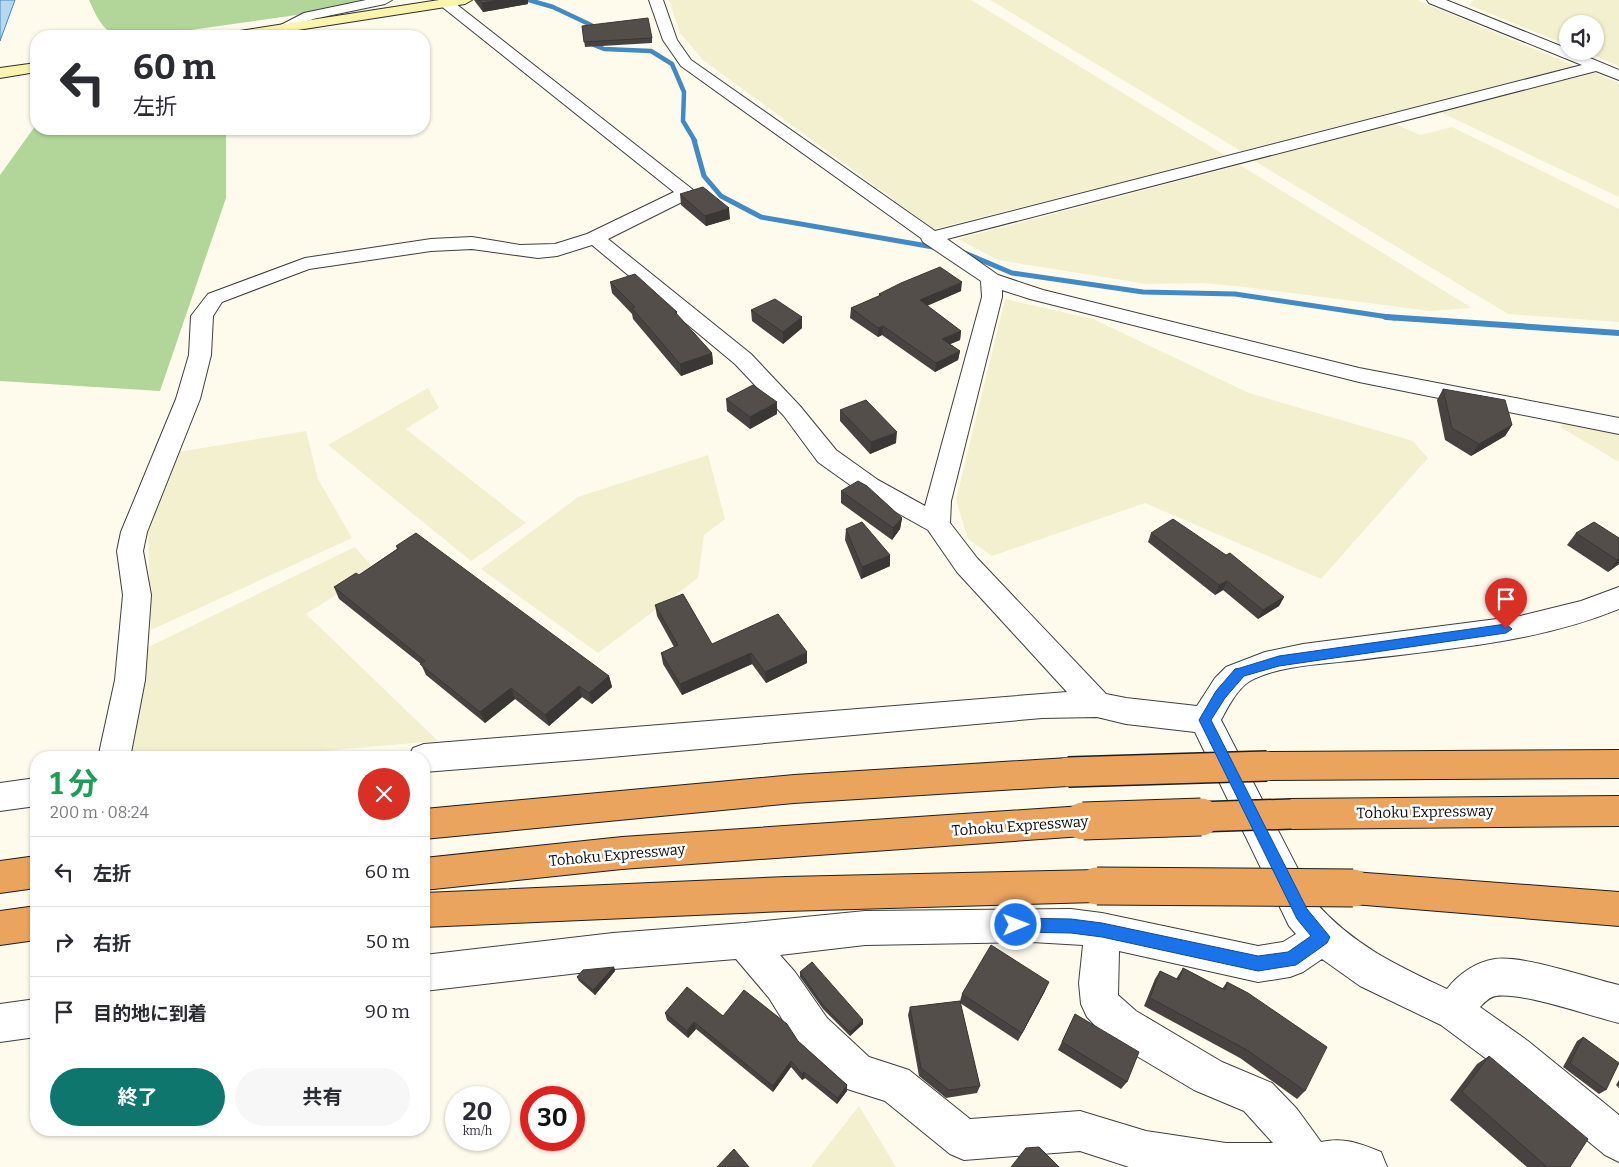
<!DOCTYPE html>
<html lang="ja">
<meta charset="utf-8">
<style>
:root{--surface:#fff;--page:#f7f7f7;--text:#2b2b33;--muted:#7c7c81;--line:#e1e1e2;--accent:#0f766e}
body{margin:0;font-family:Bitter,"Noto Sans JP",serif;background:var(--page);color:var(--text);height:100vh;display:flex;flex-direction:column;font-size:19px;white-space:nowrap}
*{box-sizing:border-box;margin:0}
p{font-size:16px;color:var(--muted)}
.icon{flex:none;width:28px;height:28px;fill:none;stroke:currentColor;stroke-width:2;stroke-linecap:round;stroke-linejoin:round}
.map{position:relative;flex:1;overflow:hidden}
.panel{position:absolute;left:30px;top:751px;width:400px;height:385px;display:flex;flex-direction:column;background:var(--surface);border-radius:20px;box-shadow:0 1px 4px #0004}
.panel>*{flex:none}
.top-card{position:absolute;left:30px;top:30px;width:400px;height:105px;border-radius:20px;box-shadow:0 1px 4px #0004;background:#fff;color:var(--text);overflow:hidden}
.controls{position:absolute;left:1559px;top:15px;display:grid;gap:10px}
.controls a{display:grid;place-items:center;width:45px;height:45px;border-radius:50%;background:var(--surface);box-shadow:0 1px 4px #0004;font-size:25px}
.speed{position:absolute;left:445px;top:1086px;display:flex;gap:10px;font-size:25px;font-weight:700;text-align:center}
.speed>*{display:grid;place-content:center;width:65px;height:65px;border-radius:50%;background:var(--surface);box-shadow:0 1px 4px #0004;line-height:1}
.speed small{font-size:12px;font-weight:400}
.speed .limit{border:8px solid #d22;background:#fff;color:#111}
.pin{position:absolute;display:grid;place-items:center;width:42px;height:42px;color:#fff;margin:-51px -21px;border-radius:50% 50% 50% 0;rotate:-45deg;box-shadow:0 0 5px #0007}
.pin .icon{rotate:45deg}
.me{position:absolute;width:55px;margin:-28px;rotate:89deg;stroke-linejoin:round;filter:drop-shadow(0 0 4px #0008)}
.turn{display:flex;align-items:center;gap:18px;height:105px;padding:0 20px;font-size:22px}
.turn .icon{width:65px;height:65px;stroke-width:2.5}
.turn b{display:block;font-size:35px;line-height:42px}
.round{display:grid;place-items:center;flex:none;width:52px;height:52px;border-radius:26px;background:var(--page)}
.summary{display:flex;align-items:center;justify-content:space-between;height:85px;padding:0 20px}
h1{font-size:30px;font-weight:700;line-height:38px;color:#1e9e55}
.cta{display:flex;gap:10px;margin-top:auto;padding:10px 20px}
.cta a{flex:1;height:58px;border-radius:30px;background:var(--accent);color:#fff;font-size:20px;font-weight:700;line-height:58px;text-align:center}
.cta a+a{background:var(--page);color:var(--text)}
ul{padding:0;list-style:none}
li{display:flex;align-items:center;gap:15px;height:70px;padding:0 20px;border-top:1px solid var(--line)}
li div{flex:1}
li b{display:block;font-size:19px}
li em{font-style:normal}
.map>svg:first-child{display:block}
.farmland{fill:#f2f0cf}
.forest{fill:#b2d599}
.water{fill:#b5d9f2;stroke:#418ac4}
.lines{fill:none;stroke-linecap:round;stroke-linejoin:round}
.stream-far2{stroke:#418ac4;stroke-width:4.5}
.stream-far1{stroke:#418ac4;stroke-width:5}
.stream{stroke:#418ac4;stroke-width:6}
.street-casing{stroke:#3f3f3f;stroke-width:2}
.secondary-casing{stroke:#2e2e2e;stroke-width:2}
.highway-casing{stroke:#1d1d1d;stroke-width:2}
.street{fill:#fff;fill-rule:evenodd}
.secondary{fill:#faf4ac;fill-rule:evenodd}
.highway{fill:#eba45e;fill-rule:evenodd}
.highway-bridge-far1-casing{stroke:#1d1d1d;stroke-width:32;stroke-linecap:butt}
.highway-bridge-casing{stroke:#1d1d1d;stroke-width:39;stroke-linecap:butt}
.highway-bridge-far1{stroke:#eba45e;stroke-width:29}
.highway-bridge{stroke:#eba45e;stroke-width:37}
.wall{fill:#484340}
.shaded-wall{fill:#3b3734}
.building{fill:#544e4a;stroke:#3b3734}
.route{fill:#1a73e8;stroke:#114b97}
.labels{text-anchor:middle;stroke-width:5;stroke-linejoin:round;paint-order:stroke}
.near-street-label{font-size:15px;fill:#0c0c0c;stroke:#fff}
</style>
<div class="map">
<svg width="1619" height="1167" viewBox="0 0 1619 1167">
<rect width="100%" height="100%" fill="#fefbed"/>
<path class="farmland" d="M 669,0 L 971,0 L 1226,156 L 934,229 L 703,60 L 680,33 Z
M 990,0 L 1417,0 L 1575,66 L 1241,151 Z
M 1474,0 L 1619,0 L 1619,66 L 1583,51 L 1595,51 L 1595,24 L 1568,24 L 1567,45 L 1469,5 Z
M 1592,72 L 1619,83 L 1619,197 L 1440,112 Z
M 1396,124 L 1420,135 L 1452,127 L 1619,209 L 1619,322 L 1508,314 L 1253,160 Z
M 1240,165 L 1472,308 L 1430,311 L 1245,287 L 1203,283 L 1147,284 L 998,260 L 958,239 Z
M 1005,299 L 1093,319 L 1249,393 L 1413,441 L 1428,458 L 1321,579 L 1145,503 L 992,556 L 968,539 L 956,500 Z
M 428,388 L 439,408 L 406,429 L 526,523 L 471,561 L 328,445 Z
M 1564,423 L 1619,434 L 1619,462 L 1560,427 Z
M 306,431 L 318,479 L 352,538 L 151,630 L 148,531 L 172,453 Z
M 708,455 L 725,519 L 704,535 L 698,578 L 598,653 L 481,569 L 578,497 Z
M 355,547 L 375,570 L 306,614 L 438,741 L 252,757 L 121,758 L 138,652 Z
M 859,1106 L 896,1167 L 811,1167 Z"/>
<path class="forest" d="M 89,0 L 372,0 L 325,11 L 148,36 C 109,36 105,36 89,0 Z
M 36,125 L 36,129 L 226,129 L 226,198 L 160,391 L 0,381 L 0,175 Z"/>
<path class="water" d="M 0,0 L 15,0 L 0,41 Z"/>
<g class="lines">
<path class="stream-far2" d="M 529,0 L 553,7 L 591,25 L 588,39 L 594,45 L 604,49 L 651,51 L 672,64 L 684,92 L 683,121 L 695,141"/>
<path class="stream-far1" d="M 694,140 L 704,176 L 721,196 L 761,217 L 939,248
M 960,251 L 1012,273 L 1143,292 L 1235,294 L 1395,318"/>
<path class="stream" d="M 1386,317 L 1619,333"/>
<g class="street-casing">
<path id="street" d="M 366,0 L 392,0 L 385,4 L 313,19 L 280,33 L 273,29 L 304,13 Z
M 441,0 L 451,0 L 692,189 L 695,193 L 692,197 L 608,239 L 751,354 L 800,406 L 836,450 L 878,480 L 925,506 L 982,297 L 981,281 L 923,242 L 921,238 L 681,66 L 663,40 L 649,0 L 663,0 L 677,40 L 691,60 L 935,231 L 1582,65 L 1429,3 L 1427,0 L 1446,0 L 1568,49 L 1568,51 L 1573,51 L 1619,70 L 1619,80 L 1596,71 L 947,239 L 998,275 L 1043,290 L 1359,368 L 1619,418 L 1619,434 L 1359,382 L 1030,299 L 1002,290 L 1002,297 L 951,501 L 950,523 L 977,558 L 1106,694 L 1126,698 L 1197,706 L 1215,678 L 1226,667 L 1265,652 L 1303,644 L 1520,616 L 1581,601 L 1619,587 L 1619,609 C 1536,643 1446,649 1358,660 C 1326,664 1278,665 1250,681 C 1237,689 1228,707 1221,720 L 1315,902 C 1353,945 1396,965 1447,989 C 1458,974 1476,962 1495,959 C 1524,955 1589,978 1619,985 L 1619,1023 C 1590,1016 1523,992 1496,996 C 1489,997 1484,1003 1480,1007 L 1528,1041 L 1619,1115 L 1619,1162 L 1605,1155 L 1500,1069 L 1441,1025 L 1360,986 L 1322,959 L 1303,972 L 1290,977 L 1258,982 L 1119,951 L 1118,995 L 1136,1011 L 1222,1062 L 1272,1083 L 1297,1109 L 1321,1142 C 1344,1137 1359,1143 1381,1152 L 1387,1167 L 1129,1167 L 1080,1151 L 964,1160 L 950,1154 L 885,1101 L 844,1088 L 799,1046 L 769,998 L 736,959 L 613,969 L 424,991 L 424,955 L 613,933 L 744,923 L 865,911 L 1071,909 L 1102,913 L 1258,946 L 1283,942 L 1296,934 L 1289,926 L 1195,732 L 1126,724 L 1097,717 L 1042,718 L 589,759 L 424,772 L 424,758 L 408,758 L 413,748 L 424,744 L 1067,692 L 957,572 L 928,530 L 860,492 L 818,462 L 784,416 L 735,364 L 592,245 L 557,256 L 538,258 L 472,249 L 431,251 L 309,269 L 222,302 L 213,316 L 211,355 L 200,399 L 147,532 L 143,551 L 151,595 L 145,680 L 130,758 L 98,758 L 115,680 L 123,595 L 117,551 L 121,532 L 176,399 L 189,355 L 191,316 L 208,294 L 305,258 L 431,239 L 472,237 L 520,245 L 555,244 L 587,234 L 674,192 L 441,6 L 439,3 ZM 1032,942 L 1083,945 L 1079,983 L 1081,1004 L 1087,1017 L 1108,1039 L 1194,1090 L 1244,1111 L 1273,1143 L 1226,1143 L 1146,1131 L 1080,1111 L 970,1119 L 909,1070 L 869,1057 L 827,1018 L 795,972 L 780,955 L 865,945 Z
M 36,778 L 36,806 L 0,811 L 0,783 Z
M 36,999 L 36,1037 L 0,1042 L 0,1004 Z"/>
</g>
<g class="secondary-casing">
<path id="secondary" d="M 439,0 L 472,0 L 465,4 L 259,36 L 226,36 L 233,32 Z
M 36,63 L 36,72 L 0,78 L 0,68 Z"/>
</g>
<g class="highway-casing">
<path id="highway" d="M 1619,750 L 1619,778 L 1267,780 L 1256,776 L 1251,766 L 1256,756 L 1267,752 Z
M 1068,758 L 1079,762 L 1084,772 L 1079,782 L 1068,786 L 794,803 L 424,839 L 424,809 L 794,775 Z
M 1619,796 L 1619,826 L 1291,829 L 1279,824 L 1274,814 L 1279,804 L 1291,799 Z
M 1083,806 L 1095,810 L 1100,821 L 1095,832 L 1083,836 L 622,869 L 424,890 L 424,858 L 622,837 Z
M 36,856 L 36,888 L 0,893 L 0,861 Z
M 1097,870 L 1109,874 L 1114,886 L 1109,898 L 1097,902 L 786,911 L 424,927 L 424,893 L 786,877 Z
M 1353,872 L 1619,892 L 1619,926 L 1353,904 L 1341,900 L 1336,888 L 1341,876 Z
M 36,906 L 36,940 L 0,945 L 0,911 Z"/>
</g>
<use href="#street" class="street"/>
<use href="#secondary" class="secondary"/>
<use href="#highway" class="highway"/>
<g class="highway-bridge-far1-casing">
<path id="highway-bridge-far1" d="M 1068,772 L 1267,766
M 1164,818 L 1291,814"/>
</g>
<g class="highway-bridge-casing">
<path id="highway-bridge" d="M 1083,821 L 1201,817
M 1097,886 L 1353,888"/>
</g>
<use href="#highway-bridge-far1" class="highway-bridge-far1"/>
<use href="#highway-bridge" class="highway-bridge"/>
</g>
<path class="wall" d="M 474,0 L 528,0 L 528,4 L 483,12 Z
M 582,26 L 652,38 L 652,43 L 585,47 Z
M 680,194 L 730,219 L 706,226 L 681,205 Z
M 610,282 L 677,312 L 677,315 L 712,353 L 713,364 L 681,376 L 633,319 L 632,314 L 612,293 Z
M 961,291 L 927,306 L 961,331 L 960,340 L 950,344 L 960,351 L 958,360 L 935,372 L 882,335 L 878,337 L 850,318 L 851,308 L 879,296 L 879,294 Z
M 751,310 L 802,317 L 802,328 L 783,344 L 752,321 Z
M 1443,389 L 1512,425 L 1505,436 L 1471,456 L 1445,440 L 1437,400 Z
M 726,399 L 777,414 L 750,429 L 727,411 Z
M 840,410 L 896,443 L 870,454 L 840,421 Z
M 841,491 L 902,518 L 900,529 L 892,540 L 841,503 Z
M 846,529 L 890,566 L 861,579 L 845,540 Z
M 1151,533 L 1284,597 L 1279,606 L 1258,619 L 1223,590 L 1215,595 L 1148,542 Z
M 1576,533 L 1619,538 L 1619,564 L 1608,572 L 1567,545 Z
M 396,546 L 609,676 L 612,687 L 592,704 L 582,697 L 549,726 L 515,699 L 485,723 L 426,675 L 421,664 L 339,599 L 334,587 L 359,575 L 397,549 Z
M 655,605 L 712,644 L 807,663 L 766,683 L 752,664 L 682,695 L 663,664 L 661,653 L 674,647 L 657,616 Z
M 614,967 L 615,971 L 595,995 L 579,981 L 577,977 Z
M 1183,968 L 1222,989 L 1227,982 L 1305,1091 L 1297,1099 L 1240,1058 L 1144,1006 L 1155,979 L 1160,971 L 1176,979 Z
M 800,972 L 863,1024 L 850,1036 L 823,1009 L 800,977 Z
M 1045,991 L 1018,1041 L 960,1003 L 980,1086 L 977,1093 L 946,1098 L 919,1076 L 908,1015 L 910,1007 L 960,1001 L 962,994 Z
M 665,1013 L 723,1016 L 798,1041 L 847,1085 L 847,1091 L 837,1104 L 805,1078 L 802,1080 L 791,1067 L 773,1092 L 696,1029 L 688,1038 L 667,1020 Z
M 1075,1014 L 1127,1082 L 1121,1089 L 1058,1050 Z
M 1583,1037 L 1606,1090 L 1599,1094 L 1563,1067 L 1577,1041 Z
M 1489,1056 L 1570,1167 L 1527,1167 L 1450,1100 L 1477,1064 Z
M 1619,1080 L 1619,1088 L 1616,1085 Z"/>
<path class="shaded-wall" d="M 500,0 L 528,0 L 528,4 L 483,12 L 482,3 Z
M 729,208 L 730,219 L 706,226 L 705,216 Z
M 962,282 L 961,291 L 919,309 L 920,300 Z
M 802,317 L 802,328 L 783,344 L 783,332 Z
M 883,326 L 882,335 L 878,337 L 878,328 Z
M 961,331 L 960,340 L 941,348 L 942,339 Z
M 960,351 L 958,360 L 935,372 L 936,363 Z
M 712,353 L 713,364 L 681,376 L 680,364 Z
M 777,402 L 777,414 L 750,429 L 750,417 Z
M 1512,425 L 1505,436 L 1471,456 L 1479,444 Z
M 897,432 L 896,443 L 870,454 L 871,442 Z
M 902,518 L 900,529 L 892,540 L 893,528 Z
M 890,555 L 890,566 L 861,579 L 862,567 Z
M 1619,559 L 1619,564 L 1608,572 L 1617,560 Z
M 1227,581 L 1223,590 L 1215,595 L 1219,585 Z
M 1284,597 L 1279,606 L 1258,619 L 1263,610 Z
M 807,652 L 807,663 L 766,683 L 765,672 Z
M 751,653 L 752,664 L 682,695 L 680,684 Z
M 609,676 L 612,687 L 592,704 L 589,693 Z
M 579,686 L 582,697 L 549,726 L 545,715 Z
M 511,688 L 515,699 L 485,723 L 480,712 Z
M 614,967 L 615,971 L 595,995 L 593,990 Z
M 1049,982 L 1045,991 L 1018,1041 L 1022,1033 Z
M 863,1020 L 863,1024 L 850,1036 L 850,1032 Z
M 694,1022 L 696,1029 L 688,1038 L 687,1031 Z
M 791,1061 L 791,1067 L 773,1092 L 773,1086 Z
M 804,1072 L 805,1078 L 802,1080 L 802,1074 Z
M 847,1085 L 847,1091 L 837,1104 L 838,1098 Z"/>
<path class="building" d="M 479,0 L 500,0 L 482,3 Z
M 648,18 L 652,38 L 584,42 L 582,26 Z
M 703,187 L 729,208 L 705,216 L 680,194 Z
M 940,267 L 962,282 L 920,300 L 961,331 L 942,339 L 960,351 L 936,363 L 883,326 L 878,328 L 851,308 L 881,295 L 879,294 L 901,283 Z
M 635,274 L 677,312 L 675,312 L 712,353 L 680,364 L 632,308 L 635,307 L 610,282 Z
M 775,299 L 802,317 L 783,332 L 751,310 Z
M 753,385 L 777,402 L 750,417 L 726,399 Z
M 1443,389 L 1505,400 L 1512,425 L 1479,444 L 1452,428 Z
M 866,400 L 897,432 L 871,442 L 840,410 Z
M 858,481 L 867,486 L 902,518 L 893,528 L 841,491 Z
M 1173,519 L 1226,555 L 1230,553 L 1284,597 L 1263,610 L 1227,581 L 1219,585 L 1151,533 Z
M 862,522 L 890,555 L 862,567 L 846,529 Z
M 1594,522 L 1619,538 L 1619,559 L 1617,560 L 1576,533 Z
M 416,533 L 609,676 L 589,693 L 579,686 L 545,715 L 511,688 L 480,712 L 420,664 L 425,661 L 334,587 L 356,573 L 359,575 L 399,548 L 396,546 Z
M 683,594 L 712,644 L 778,614 L 807,652 L 765,672 L 751,653 L 680,684 L 661,653 L 678,645 L 655,605 Z
M 991,945 L 1049,982 L 1022,1033 L 962,994 Z
M 812,962 L 863,1020 L 850,1032 L 823,1005 L 800,972 Z
M 614,967 L 593,990 L 577,977 L 583,970 Z
M 1183,968 L 1225,990 L 1227,982 L 1248,993 L 1327,1047 L 1305,1091 L 1247,1050 L 1150,998 L 1160,971 L 1179,980 Z
M 687,987 L 723,1016 L 744,990 L 787,1024 L 798,1041 L 847,1085 L 838,1098 L 804,1072 L 802,1074 L 791,1061 L 773,1086 L 694,1022 L 687,1031 L 665,1013 Z
M 960,1001 L 980,1086 L 949,1090 L 921,1068 L 910,1007 Z
M 1075,1014 L 1139,1052 L 1127,1082 L 1062,1042 Z
M 1583,1037 L 1619,1063 L 1606,1090 L 1570,1063 Z
M 1489,1056 L 1588,1139 L 1570,1167 L 1547,1167 L 1462,1092 Z
M 1039,1147 L 1059,1167 L 1011,1167 L 1026,1148 Z
M 734,1149 L 749,1167 L 717,1167 Z"/>
<path class="route" d="M 1506,624 L 1512,629 L 1506,633 L 1279,666 L 1244,676 L 1225,698 L 1211,720 L 1307,909 L 1330,937 L 1327,943 L 1296,965 L 1258,971 L 1102,937 L 1071,933 L 1016,932 L 1011,930 L 1009,925 L 1011,920 L 1016,918 L 1071,919 L 1102,923 L 1258,956 L 1288,952 L 1311,936 L 1297,919 L 1199,720 L 1216,691 L 1235,669 L 1240,668 L 1279,656 Z"/>
<g class="labels">
<g class="near-street-label">
<text transform="translate(1425 812) rotate(-1)" y="5">Tohoku Expressway</text>
<text transform="translate(1020 826) rotate(-4)" y="5">Tohoku Expressway</text>
<text transform="translate(617 855) rotate(-5)" y="5">Tohoku Expressway</text>
</g>
</g>
</svg>
<div class="controls">
<a><svg class="icon" aria-label="sound" viewBox="0 0 24 24"><path d="M4 9h4l5-4v14l-5-4H4zM17 9q2 3 0 6"/></svg></a>
</div>
<div class="speed"><div>20<small>km/h</small></div><div class="limit">30</div></div>
<div class="pin" style="left:1506px;top:629px;background:#d93025"><svg class="icon" aria-label="arrive" viewBox="0 0 24 24"><path d="M6 21V4h12l-3 4 3 4H6"/></svg></div>
<svg class="me" style="left:1016px;top:925px" viewBox="-20 -20 40 40"><circle r="17" fill="#1a73e8" stroke="#fff" stroke-width="3"/><path d="M0-11L8 9 0 5-8 9z" fill="#fff"/></svg>
<div class="top-card">
<div class="turn"><svg class="icon" aria-label="left" viewBox="0 0 24 24"><path d="M17 20v-9H6M10 6l-5 5 5 5"/></svg><div><b>60 m</b>左折</div></div>
</div>
<section class="panel">
<div class="summary"><div><h1>1 分</h1><p>200 m · 08:24</p></div><a class="round" style="background:#d93025;color:#fff"><svg class="icon" aria-label="close" viewBox="0 0 24 24"><path d="M6 6l12 12M18 6L6 18"/></svg></a></div>
<ul>
<li><svg class="icon" aria-label="left" viewBox="0 0 24 24"><path d="M17 20v-9H6M10 6l-5 5 5 5"/></svg><div><b>左折</b></div><em>60 m</em></li>
<li><svg class="icon" aria-label="right" viewBox="0 0 24 24"><path d="M7 20v-9h11M14 6l5 5-5 5"/></svg><div><b>右折</b></div><em>50 m</em></li>
<li><svg class="icon" aria-label="arrive" viewBox="0 0 24 24"><path d="M6 21V4h12l-3 4 3 4H6"/></svg><div><b>目的地に到着</b></div><em>90 m</em></li>
</ul>
<div class="cta"><a>終了</a><a>共有</a></div>
</section>
</div>
